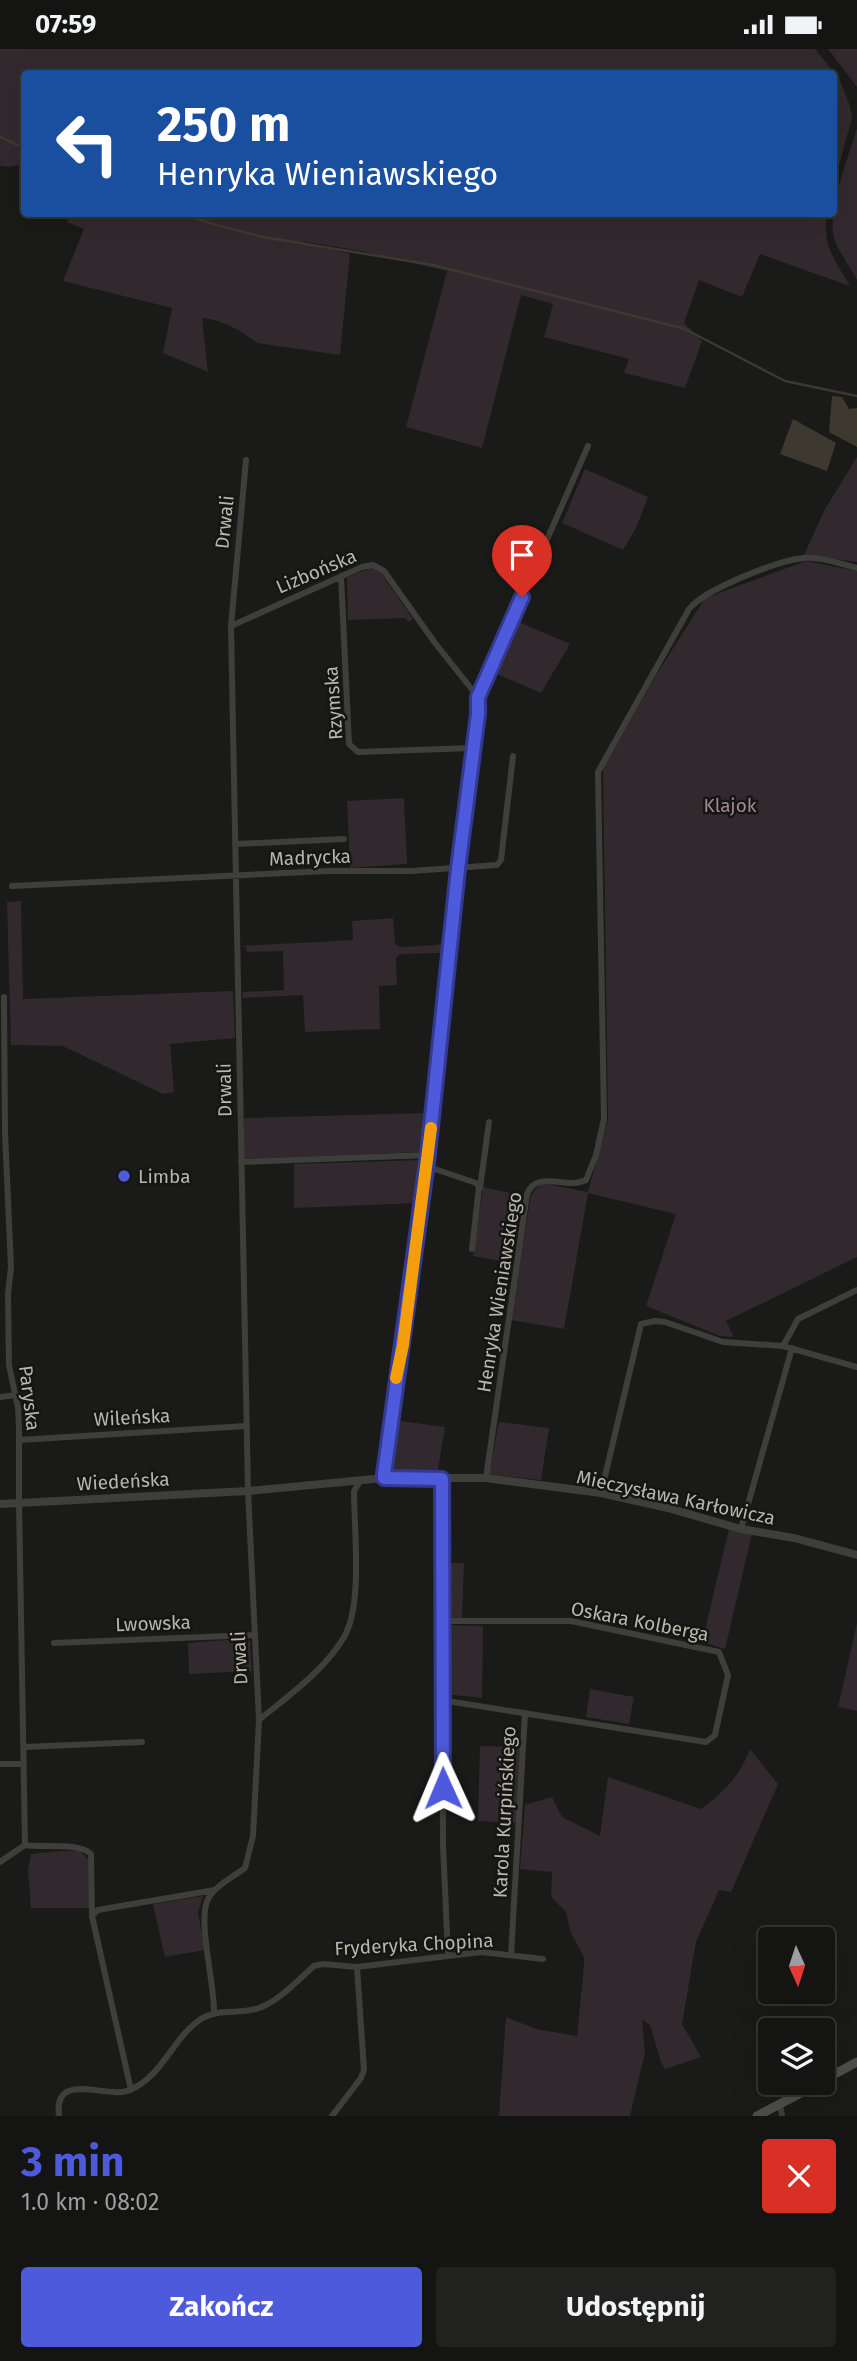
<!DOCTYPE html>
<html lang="pl">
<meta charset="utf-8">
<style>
:root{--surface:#141412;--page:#212120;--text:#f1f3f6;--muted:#9d9e9f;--line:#333332;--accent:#4e5adc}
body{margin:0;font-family:"Fira Sans",sans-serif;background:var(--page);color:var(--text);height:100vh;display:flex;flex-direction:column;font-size:26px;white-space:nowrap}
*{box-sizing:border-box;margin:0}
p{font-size:23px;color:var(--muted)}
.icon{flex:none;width:38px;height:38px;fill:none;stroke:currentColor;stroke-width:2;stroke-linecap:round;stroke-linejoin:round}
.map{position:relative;height:2067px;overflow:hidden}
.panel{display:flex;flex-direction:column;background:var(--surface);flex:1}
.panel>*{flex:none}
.hud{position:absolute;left:21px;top:21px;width:816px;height:147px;border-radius:7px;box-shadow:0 7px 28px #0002,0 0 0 2px var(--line);background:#1a4fa0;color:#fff;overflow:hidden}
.needle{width:46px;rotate:177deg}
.fabs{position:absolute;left:758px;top:1878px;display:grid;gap:14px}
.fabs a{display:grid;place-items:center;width:77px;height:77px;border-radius:7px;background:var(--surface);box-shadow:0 7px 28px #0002,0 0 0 2px var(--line);font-size:35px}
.pin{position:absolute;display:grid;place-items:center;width:60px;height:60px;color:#fff;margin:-72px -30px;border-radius:50% 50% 50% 0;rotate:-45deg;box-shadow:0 0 7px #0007}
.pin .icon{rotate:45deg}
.me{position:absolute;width:77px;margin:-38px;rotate:359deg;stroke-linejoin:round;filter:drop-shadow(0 0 5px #0008)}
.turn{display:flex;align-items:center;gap:24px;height:147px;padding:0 21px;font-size:32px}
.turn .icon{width:91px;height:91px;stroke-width:2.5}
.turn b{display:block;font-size:49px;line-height:60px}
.round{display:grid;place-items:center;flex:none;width:74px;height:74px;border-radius:7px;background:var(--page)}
.overview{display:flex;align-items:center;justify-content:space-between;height:119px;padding:0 21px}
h1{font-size:42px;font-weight:700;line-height:52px;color:var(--accent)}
.primary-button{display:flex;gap:14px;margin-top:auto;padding:14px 21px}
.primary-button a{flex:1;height:80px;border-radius:7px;background:var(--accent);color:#fff;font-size:28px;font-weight:700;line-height:80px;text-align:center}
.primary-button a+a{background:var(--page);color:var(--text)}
.status{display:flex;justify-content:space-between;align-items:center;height:49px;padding:0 35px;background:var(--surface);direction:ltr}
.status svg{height:19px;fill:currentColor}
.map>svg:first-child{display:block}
.green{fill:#31292e}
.water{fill:#3d3930}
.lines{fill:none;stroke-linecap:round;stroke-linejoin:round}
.stream{stroke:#3d3930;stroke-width:2.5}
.minor{stroke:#3e3f3a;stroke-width:6}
.tertiary{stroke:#3e3f3a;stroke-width:8}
.secondary{stroke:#4e4e48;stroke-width:9}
.route-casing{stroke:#333a8f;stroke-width:18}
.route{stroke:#4e5adc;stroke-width:12}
.slow{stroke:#f59e0b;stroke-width:12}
.poi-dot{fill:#4e5adc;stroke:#151513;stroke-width:2.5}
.labels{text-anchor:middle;stroke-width:5;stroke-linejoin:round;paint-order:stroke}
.street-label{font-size:19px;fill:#b8b7ac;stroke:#151513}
.park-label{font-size:19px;fill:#a18698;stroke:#151513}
.poi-label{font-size:19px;fill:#b8b7ac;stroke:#151513;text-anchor:start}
</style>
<div class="status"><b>07:59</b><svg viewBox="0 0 49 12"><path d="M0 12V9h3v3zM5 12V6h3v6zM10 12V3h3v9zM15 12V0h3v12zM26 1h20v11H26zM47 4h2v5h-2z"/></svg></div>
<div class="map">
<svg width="857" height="2067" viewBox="0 0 857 2067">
<rect width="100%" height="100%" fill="#1a1a18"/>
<path class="green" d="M 0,0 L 815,0 L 840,31 L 850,57 L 852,69 L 833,138 L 833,24 L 24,24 L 24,115 L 9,118 L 0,117 Z
M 828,0 L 857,0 L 857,38 Z
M 857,79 L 857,231 C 850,218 840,205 835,192 C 825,165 849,107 857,79 Z
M 827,165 C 822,197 834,209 850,237 L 760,205 L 742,248 L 699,231 L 684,274 L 702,292 L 685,339 L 624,324 L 629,310 L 544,288 L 553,255 L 521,246 L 482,399 L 406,378 L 447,222 L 361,202 L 300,192 L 350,205 L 340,306 L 257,294 C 240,281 223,271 202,269 L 208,323 L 163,304 L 172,259 L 63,232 L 84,180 L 67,173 L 71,165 Z
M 857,408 L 857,513 L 804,506 L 825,460 Z
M 585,420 L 648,448 L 636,479 L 623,501 L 562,474 Z
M 806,512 L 857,522 L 857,1208 L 726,1272 L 734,1288 L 720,1287 L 646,1257 L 676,1165 L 588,1144 L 564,1280 L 510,1271 L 531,1146 L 541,1134 L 588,1143 L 608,1070 L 603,720 L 655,628 L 705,549 Z
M 372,519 L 381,524 L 413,570 L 409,573 L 405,569 L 348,571 L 347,528 Z
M 519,573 L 570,595 L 541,644 L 497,625 Z
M 404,749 L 407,815 L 350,819 L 347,752 Z
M 21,852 L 23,950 L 233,942 L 235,989 L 170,995 L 174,1043 L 163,1045 L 63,997 L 11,996 L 7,853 Z
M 393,869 L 395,895 L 400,898 L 438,896 L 443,893 L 442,907 L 439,904 L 400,905 L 396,909 L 397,936 L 379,937 L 380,980 L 305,983 L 303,946 L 242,949 L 243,943 L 284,941 L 283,902 L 247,903 L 246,898 L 239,897 L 353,891 L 352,872 Z
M 428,1064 L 423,1103 L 244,1110 L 244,1069 Z
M 423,1111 L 418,1154 L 294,1159 L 294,1115 Z
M 483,1138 L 523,1147 L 513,1214 L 473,1207 Z
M 400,1372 L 445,1378 L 437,1426 L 390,1427 Z
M 499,1373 L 549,1379 L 541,1431 L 489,1425 Z
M 729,1480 L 752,1485 L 725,1600 L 702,1593 Z
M 445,1514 L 464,1514 L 462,1569 L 445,1568 Z
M 857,1574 L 857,1662 L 838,1658 Z
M 445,1576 L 483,1577 L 482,1649 L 444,1645 Z
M 239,1590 L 250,1592 L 252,1622 L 189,1625 L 188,1594 Z
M 590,1640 L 634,1648 L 629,1675 L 586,1668 Z
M 480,1697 L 522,1698 L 518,1774 L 478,1772 Z
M 750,1700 L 778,1735 L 731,1843 L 719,1841 L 696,1893 L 682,1975 L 701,2008 L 665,2020 L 661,2013 L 650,1976 L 642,1971 L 645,2003 L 630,2067 L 499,2067 L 506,1968 L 536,1980 L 577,1987 L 584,1916 L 584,1908 L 571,1884 L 566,1863 L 551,1848 L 552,1823 L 520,1820 L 525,1756 L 552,1748 L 562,1768 L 600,1787 L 608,1728 L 701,1760 C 724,1743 740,1727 750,1700 Z
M 61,1802 L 80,1802 L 90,1812 L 89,1859 L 31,1859 L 28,1820 L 31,1805 Z
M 203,1847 L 198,1864 L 205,1901 L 165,1908 L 153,1855 Z"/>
<path class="water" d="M 832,347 L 842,348 L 849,360 L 857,359 L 857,398 L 829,383 Z
M 793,370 L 836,394 L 827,422 L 780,405 Z"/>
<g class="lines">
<path class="stream" d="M 0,88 L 24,99
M 185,164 L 209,174 L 263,188 L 433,216 L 685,280 L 785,332 L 857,347"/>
<path class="minor" d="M 246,411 L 231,577 L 248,1442 L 259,1671
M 341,527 L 349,695 L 358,703 L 472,699
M 231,577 L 362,518 L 373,516 L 384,522 L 435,594 L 478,648
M 235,795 L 344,790
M 12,837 L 328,822 L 411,822 L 497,816 L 501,811 L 513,707
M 4,948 L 5,1084 L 11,1218 L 8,1245 L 9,1316 L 18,1359 L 19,1379 L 19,1453 L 25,1796
M 241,1113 L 428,1106
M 426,1117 L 476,1134 L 479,1138 L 472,1200
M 480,1139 L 489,1073
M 783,1297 L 798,1270 L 857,1241
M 0,1348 L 16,1346
M 19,1391 L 246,1377
M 384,1429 L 428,1106 L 478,648 L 588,397
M 486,1429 L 527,1145 C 537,1120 567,1141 586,1131 L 596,1106 L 604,1070 L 598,723 L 689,560 C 705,540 777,512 803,509 C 819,507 841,515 857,519
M 442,1430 L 443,1795 L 448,1907
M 601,1444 L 641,1275 L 655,1272 L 665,1273 L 723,1293 L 783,1297 L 857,1318
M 741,1480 L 792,1299
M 54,1594 L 253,1586
M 441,1651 L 706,1693 L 715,1686 L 728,1626 L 719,1603 L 571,1572 L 442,1572
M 24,1698 L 142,1693
M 0,1715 L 24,1715
M 25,1796 C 42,1799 79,1793 91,1805 L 92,1867
M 0,1813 L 25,1796
M 511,1906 L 525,1664
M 214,1964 C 215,1936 197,1871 208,1850 C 215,1837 233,1828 245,1819 L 253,1787 L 259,1671 C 288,1647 325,1621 344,1588 C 363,1557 354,1480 354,1442 L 360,1432
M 131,2041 L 92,1867 L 98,1861 L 109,1859 L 215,1841
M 780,2055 L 782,2067
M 59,2067 C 53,2020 108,2051 130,2041 C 163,2027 173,1988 201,1970 C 218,1959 240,1966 259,1959 C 279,1952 298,1931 314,1917 L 323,1915 L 357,1918 L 481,1903 L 543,1910
M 332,2067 L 361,2029 L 364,2021 L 357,1918"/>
<path class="tertiary" d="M 0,1455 L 248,1442 L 384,1429 L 486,1429 L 601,1444 L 668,1459 L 741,1480 L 794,1489 L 857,1506"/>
<path class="secondary" d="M 822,2032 L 857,2013
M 757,2067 L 820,2034"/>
</g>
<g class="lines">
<g class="route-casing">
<path id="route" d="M 443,1739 L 442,1430 L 384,1429 L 384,1425 L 428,1106 L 458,820 L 478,665 L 478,648 L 522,548"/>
</g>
<use href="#route" class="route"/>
<path class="slow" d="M 396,1329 L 403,1296 L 431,1079"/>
</g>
<circle class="poi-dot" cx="124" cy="1127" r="7"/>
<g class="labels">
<g class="street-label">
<text transform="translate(224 473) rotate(-84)" y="7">Drwali</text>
<text transform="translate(316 522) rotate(-23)" y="7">Lizbońska</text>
<text transform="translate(333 654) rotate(-94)" y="7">Rzymska</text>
<text transform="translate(310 808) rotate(-2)" y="7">Madrycka</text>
<text transform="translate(224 1041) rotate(-91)" y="7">Drwali</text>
<text transform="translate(499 1243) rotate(-81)" y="7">Henryka Wieniawskiego</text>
<text transform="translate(30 1349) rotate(83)" y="7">Paryska</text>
<text transform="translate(132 1368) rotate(-3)" y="7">Wileńska</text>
<text transform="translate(123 1432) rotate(-3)" y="7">Wiedeńska</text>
<text transform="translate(676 1448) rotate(12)" y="7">Mieczysława Karłowicza</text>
<text transform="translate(640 1572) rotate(11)" y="7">Oskara Kolberga</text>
<text transform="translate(153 1574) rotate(-2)" y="7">Lwowska</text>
<text transform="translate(239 1609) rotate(-93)" y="7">Drwali</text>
<text transform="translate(504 1763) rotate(-87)" y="7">Karola Kurpińskiego</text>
<text transform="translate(414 1895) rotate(-3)" y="7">Fryderyka Chopina</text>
</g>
<g class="park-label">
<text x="730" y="763">Klajok</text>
</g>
<g class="poi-label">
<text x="138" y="1134">Limba</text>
</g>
</g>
</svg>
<div class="fabs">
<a><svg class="needle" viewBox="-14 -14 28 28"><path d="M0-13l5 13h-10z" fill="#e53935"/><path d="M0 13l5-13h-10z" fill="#9d9e9f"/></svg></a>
<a><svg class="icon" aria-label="layers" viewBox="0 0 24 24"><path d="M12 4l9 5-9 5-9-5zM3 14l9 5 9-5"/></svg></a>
</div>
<div class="pin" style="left:522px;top:548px;background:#d93025"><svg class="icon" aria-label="arrive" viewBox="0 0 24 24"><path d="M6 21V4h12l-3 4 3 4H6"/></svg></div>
<svg class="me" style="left:443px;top:1739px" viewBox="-20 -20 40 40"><path d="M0-17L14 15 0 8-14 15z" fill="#4e5adc" stroke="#fff" stroke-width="4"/></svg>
<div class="hud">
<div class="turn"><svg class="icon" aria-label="left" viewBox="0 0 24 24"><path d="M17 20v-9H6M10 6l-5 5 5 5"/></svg><div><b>250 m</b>Henryka Wieniawskiego</div></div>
</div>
</div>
<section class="panel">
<div class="overview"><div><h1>3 min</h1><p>1.0 km · 08:02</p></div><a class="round" style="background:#d93025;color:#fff"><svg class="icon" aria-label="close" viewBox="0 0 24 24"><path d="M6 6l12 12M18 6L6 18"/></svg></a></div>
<div class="primary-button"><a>Zakończ</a><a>Udostępnij</a></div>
</section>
